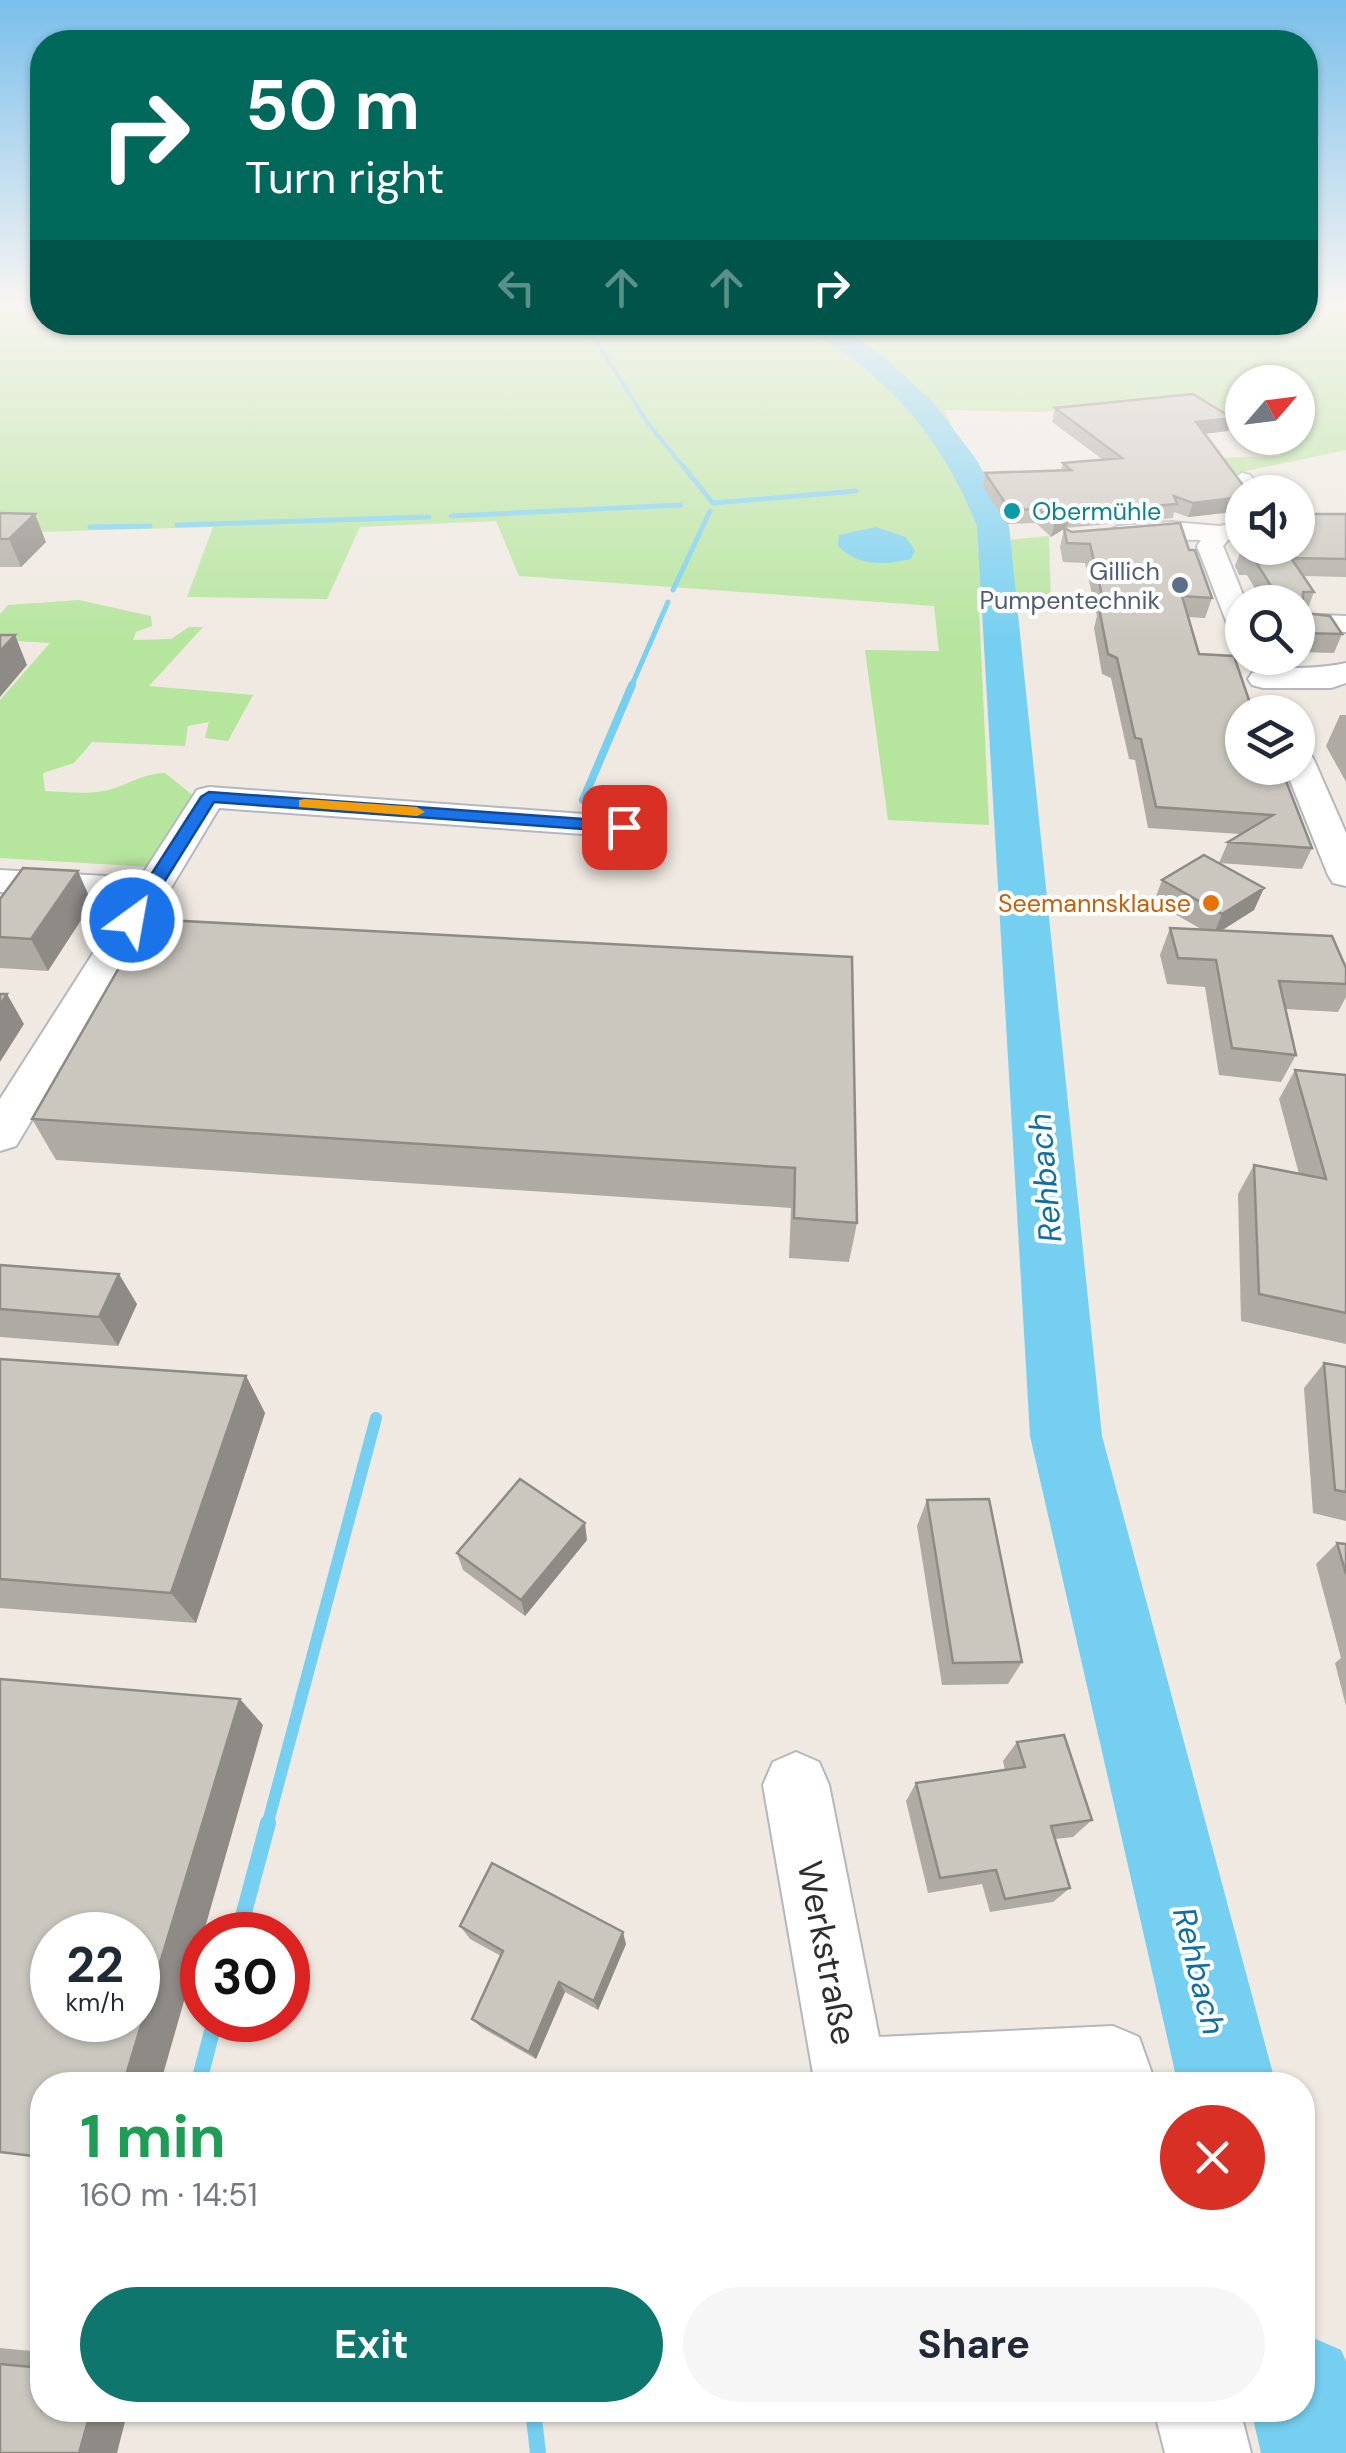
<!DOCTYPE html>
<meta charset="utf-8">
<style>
:root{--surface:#fff;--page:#f6f6f7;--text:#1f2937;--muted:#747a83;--accent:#0f766e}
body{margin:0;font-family:"DM Sans",sans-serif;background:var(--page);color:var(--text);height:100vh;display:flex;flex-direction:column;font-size:38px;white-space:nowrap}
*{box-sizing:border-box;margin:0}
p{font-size:32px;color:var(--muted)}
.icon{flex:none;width:55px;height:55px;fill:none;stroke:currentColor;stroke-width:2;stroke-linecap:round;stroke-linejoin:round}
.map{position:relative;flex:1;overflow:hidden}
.drawer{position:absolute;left:30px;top:2072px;width:1285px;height:350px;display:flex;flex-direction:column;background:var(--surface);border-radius:40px;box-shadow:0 2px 8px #0004}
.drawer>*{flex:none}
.guide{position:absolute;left:30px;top:30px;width:1288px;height:305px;border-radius:40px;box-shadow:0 2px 8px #0004;background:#00695c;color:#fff;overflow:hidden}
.needle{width:65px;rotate:62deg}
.controls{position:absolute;left:1225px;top:365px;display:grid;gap:20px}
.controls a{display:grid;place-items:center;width:90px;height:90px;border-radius:50%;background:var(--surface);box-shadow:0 2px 8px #0004;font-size:50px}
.speed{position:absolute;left:30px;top:1912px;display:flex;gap:20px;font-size:50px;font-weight:700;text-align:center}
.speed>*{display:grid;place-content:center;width:130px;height:130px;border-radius:50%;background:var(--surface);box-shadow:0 2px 8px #0004;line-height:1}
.speed small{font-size:25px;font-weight:400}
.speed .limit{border:15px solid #d22;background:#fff;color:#111}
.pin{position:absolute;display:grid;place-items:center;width:85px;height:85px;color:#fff;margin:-42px;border-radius:20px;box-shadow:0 5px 15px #0006}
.me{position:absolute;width:110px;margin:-55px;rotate:32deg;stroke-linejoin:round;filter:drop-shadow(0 0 8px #0008)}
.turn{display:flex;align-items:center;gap:35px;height:210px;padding:0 50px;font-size:45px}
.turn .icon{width:130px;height:130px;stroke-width:2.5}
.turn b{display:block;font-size:70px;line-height:85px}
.lanes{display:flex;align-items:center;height:95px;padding:0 50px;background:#0003;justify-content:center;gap:50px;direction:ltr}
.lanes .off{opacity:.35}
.round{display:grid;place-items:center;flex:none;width:105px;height:105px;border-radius:52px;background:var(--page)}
.head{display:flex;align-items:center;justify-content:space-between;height:170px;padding:0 50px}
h1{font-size:60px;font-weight:700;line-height:75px;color:#1e9e55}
.action{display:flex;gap:20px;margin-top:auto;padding:20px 50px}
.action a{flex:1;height:115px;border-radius:60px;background:var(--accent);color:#fff;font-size:40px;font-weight:700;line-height:115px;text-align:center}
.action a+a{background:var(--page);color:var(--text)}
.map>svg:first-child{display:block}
.green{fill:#b6e59e}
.water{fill:#75cff0}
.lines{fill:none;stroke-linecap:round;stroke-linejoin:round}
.stream-far4{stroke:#75cff0;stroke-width:4}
.stream-far3{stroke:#75cff0;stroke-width:5}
.stream-far2{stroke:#75cff0;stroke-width:8}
.stream-far1{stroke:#75cff0;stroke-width:12}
.stream{stroke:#75cff0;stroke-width:16}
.river{fill:#75cff0;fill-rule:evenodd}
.minor-casing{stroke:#b4b7c1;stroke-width:4}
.minor{fill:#fff;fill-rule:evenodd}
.wall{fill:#afaba4}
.shaded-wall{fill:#8e8b86}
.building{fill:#cbc7bf;stroke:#8e8b86;stroke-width:2.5;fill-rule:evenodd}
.route{fill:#1a73e8;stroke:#114b97;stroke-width:2.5}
.slow{fill:#f59e0b}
.culture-dot{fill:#0f9aa8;stroke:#fff;stroke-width:4}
.service-dot{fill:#5c6f8a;stroke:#fff;stroke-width:4}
.food-dot{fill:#e8710a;stroke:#fff;stroke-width:4}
.labels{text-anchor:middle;stroke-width:8;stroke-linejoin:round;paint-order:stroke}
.far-culture-label{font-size:25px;fill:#0d838f;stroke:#fff;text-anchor:start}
.far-service-label{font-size:25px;fill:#4e5e75;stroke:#fff;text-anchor:end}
.far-food-label{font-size:25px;fill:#c56008;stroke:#fff;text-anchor:end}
.water-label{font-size:32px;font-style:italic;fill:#0d6fa3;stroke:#fff}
.near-street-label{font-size:35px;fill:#2e2e2e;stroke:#fff}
</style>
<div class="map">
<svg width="1346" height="2453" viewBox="0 0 1346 2453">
<rect width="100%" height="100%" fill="#efe9e1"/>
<path class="green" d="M 0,299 L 42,299 L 42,322 L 1305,322 L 1305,299 L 1346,299 L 1346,450 L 1232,474 L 1209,458 L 1282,456 L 1251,438 L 1298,438 L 1298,382 L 1242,382 L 1242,433 L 1186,398 L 1042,412 L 944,410 L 1006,540 L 1049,536 L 1051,608 L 979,607 L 989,825 L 888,820 L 865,650 L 939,651 L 934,606 L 519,576 L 496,521 L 360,527 L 327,599 L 187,597 L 213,527 L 0,533 Z
M 79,600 L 151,616 L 152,626 L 136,632 L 133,640 L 171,639 L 189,627 L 203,627 L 149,686 L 253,695 L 228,741 L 205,738 L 209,722 L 188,726 L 185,746 L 92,742 L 74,763 L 43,773 L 45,791 C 68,792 96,796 118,787 C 136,780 145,774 165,773 L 195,797 L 151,867 L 0,858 L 0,700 L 50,643 L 0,640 L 0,614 L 8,605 Z"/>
<path class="water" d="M 876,527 L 906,537 L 915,551 L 911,559 C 884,565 859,567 838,546 L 839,535 Z"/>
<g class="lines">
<path class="stream-far4" d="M 584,322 L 647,422 L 685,469"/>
<path class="stream-far3" d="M 683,466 L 713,503 L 856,491
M 451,516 L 681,505
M 177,525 L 429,517
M 90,527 L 150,526
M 673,590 L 710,511
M 631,687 L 668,602"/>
<path class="stream-far2" d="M 583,800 L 632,685"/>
<path class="stream-far1" d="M 267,1826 L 376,1418"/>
<path class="stream" d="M 238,1935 L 268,1823
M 198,2085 L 215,2020
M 533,2410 L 538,2453"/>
<path class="river" d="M 807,322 L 836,322 L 885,358 L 934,403 L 978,462 L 1009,526 L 1102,1436 L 1276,2085 L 1178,2085 L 1030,1436 L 977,526 C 952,464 919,415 869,372 C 850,355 823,342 807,322 Z
M 1302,2333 L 1341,2350 L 1346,2361 L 1346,2453 L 1261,2453 L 1251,2410 L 1302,2410 Z"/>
<g class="minor-casing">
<path id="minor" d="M 1242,473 L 1250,475 L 1264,492 L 1242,492 L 1242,496 L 1230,480 Z
M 1171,522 L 1219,526 L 1242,522 L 1242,536 L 1228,540 L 1223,546 L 1246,602 L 1242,602 L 1242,634 L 1232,632 L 1228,626 L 1197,546 L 1201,540 C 1180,538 1117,546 1105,534 L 1118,526 Z
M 1298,614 L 1346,616 L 1346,632 L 1298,630 Z
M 1346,663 L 1346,683 L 1331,688 L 1263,688 L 1252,685 L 1248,679 L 1252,673 C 1283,665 1312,671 1346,663 Z
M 1298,750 L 1310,753 L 1314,760 L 1346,833 L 1346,886 L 1333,883 L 1328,875 L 1285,768 L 1298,768 Z
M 209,787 L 625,817 L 637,820 L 642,827 L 637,834 L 625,837 L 219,808 L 16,1146 L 0,1151 L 0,1099 L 127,900 L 0,892 L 0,870 L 140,878 L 197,790 Z
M 796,1752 L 819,1762 L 829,1785 L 879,2037 L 1113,2026 L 1139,2037 L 1156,2085 L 815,2085 L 763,1785 L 773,1762 Z
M 1154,2410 L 1240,2410 L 1251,2453 L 1165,2453 Z"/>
</g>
<use href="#minor" class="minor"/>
</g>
<path class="wall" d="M 1055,408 L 1232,418 L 1228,431 L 1205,434 L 1242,492 L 1242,511 L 1188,517 L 1174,512 L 1173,518 L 1065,528 L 1072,532 L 1189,550 L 1212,598 L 1205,618 L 1188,617 L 1199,654 L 1242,712 L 1312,848 L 1302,869 L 1219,863 L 1228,842 L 1240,834 L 1148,828 L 1135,760 L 1129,759 L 1111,678 L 1102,674 L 1094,628 L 1097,616 L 1085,563 L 1063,562 L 1060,547 L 1064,529 L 1051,537 L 1036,523 L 1007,524 L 983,487 L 985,473 L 1061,470 L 1063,463 L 1102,459 L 1052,422 Z
M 0,513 L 46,542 L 21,567 L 0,567 Z
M 1346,514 L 1346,577 L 1304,576 L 1314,592 L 1307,611 L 1303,611 L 1303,613 L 1342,634 L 1334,653 L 1298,652 L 1298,602 L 1263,602 L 1247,575 L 1239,575 L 1235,566 L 1242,548 Z
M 1340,715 L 1346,715 L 1346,782 L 1326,746 Z
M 1162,880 L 1264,888 L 1254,910 L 1222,930 L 1346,968 L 1346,997 L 1338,1012 L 1285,1009 L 1296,1055 L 1281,1082 L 1219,1075 L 1205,987 L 1167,984 L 1160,955 L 1170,928 L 1201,929 L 1154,902 Z
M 0,899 L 92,903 L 48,971 L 0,968 Z
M 852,957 L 857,1223 L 849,1262 L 789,1258 L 791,1208 L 56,1160 L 32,1119 Z
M 1295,1070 L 1346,1075 L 1346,1344 L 1241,1321 L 1238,1194 L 1254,1165 L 1299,1174 L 1279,1099 Z
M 0,1265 L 137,1304 L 118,1346 L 0,1337 Z
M 0,1359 L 246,1376 L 265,1413 L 196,1623 L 0,1608 Z
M 1324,1363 L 1346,1367 L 1346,1521 L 1313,1513 L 1304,1388 Z
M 927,1500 L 1022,1662 L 1008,1684 L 942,1685 L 917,1526 Z
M 587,1540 L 525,1616 L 463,1570 L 457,1553 Z
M 1337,1543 L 1346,1544 L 1346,1706 L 1335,1663 L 1341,1658 L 1316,1564 Z
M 1017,1742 L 1092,1820 L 1073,1837 L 1055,1839 L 1070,1888 L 1053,1902 L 990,1912 L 982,1884 L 928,1893 L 906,1801 L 916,1783 L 1005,1770 L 1003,1761 Z
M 460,1926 L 626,1944 L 598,2010 L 565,1992 L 536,2059 L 482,2028 L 472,2019 L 501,1956 L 470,1939 Z
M 0,2348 L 42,2352 L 42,2410 L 0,2453 Z"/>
<path class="shaded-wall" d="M 1232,418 L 1228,431 L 1192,435 L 1196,422 Z
M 1242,497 L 1242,511 L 1188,517 L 1193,503 Z
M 1070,513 L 1067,527 L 1051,537 L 1055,522 Z
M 35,514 L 46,542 L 21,567 L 9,539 Z
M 15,635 L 27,665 L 0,697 L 0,651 Z
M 78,871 L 92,903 L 48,971 L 31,939 Z
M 1264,888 L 1254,910 L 1213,936 L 1222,914 Z
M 7,994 L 24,1024 L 0,1062 L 0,1005 Z
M 119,1274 L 137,1304 L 118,1346 L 99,1317 Z
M 246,1376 L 265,1413 L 196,1623 L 171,1593 Z
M 585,1523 L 587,1540 L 525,1616 L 521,1600 Z
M 240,1699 L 263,1725 L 160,2085 L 123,2085 Z
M 623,1932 L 626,1944 L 598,2010 L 594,2001 Z
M 559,1982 L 565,1992 L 536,2059 L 529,2052 Z
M 91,2410 L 128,2410 L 117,2453 L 79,2453 Z"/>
<path class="building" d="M 1193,394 L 1232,418 L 1196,422 L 1248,492 L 1242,492 L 1242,497 L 1193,503 L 1174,496 L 1177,504 L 1070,513 L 1055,522 L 1039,509 L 1010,510 L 985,473 L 1071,470 L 1063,463 L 1122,458 L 1055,408 Z
M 0,513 L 35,514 L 9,539 L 0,539 Z
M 1302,514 L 1346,514 L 1346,559 L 1291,558 L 1314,592 L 1303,592 L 1303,613 L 1330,616 L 1342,634 L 1300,633 L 1298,628 L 1298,602 L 1281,602 L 1253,557 L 1245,557 L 1242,548 L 1298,548 L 1298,517 Z
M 1180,523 L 1189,550 L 1195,550 L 1212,598 L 1182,596 L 1199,654 L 1234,656 L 1253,712 L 1242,712 L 1242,768 L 1281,768 L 1312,848 L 1228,842 L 1273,815 L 1156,807 L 1141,739 L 1135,738 L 1117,658 L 1108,654 L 1099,608 L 1105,608 L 1090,544 L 1067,543 L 1064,528 L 1072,532 Z
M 0,635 L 15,635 L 0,651 Z
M 1204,855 L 1264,888 L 1222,914 L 1162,880 Z
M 23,868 L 78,871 L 31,939 L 0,937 L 0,899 Z
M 147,919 L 852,957 L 857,1223 L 794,1218 L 795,1168 L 32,1119 Z
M 1170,928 L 1332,936 L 1346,968 L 1346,984 L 1279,981 L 1296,1055 L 1232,1048 L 1216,960 L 1178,958 Z
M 0,994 L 7,994 L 0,1005 Z
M 1295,1070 L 1346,1075 L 1346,1313 L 1259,1294 L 1254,1165 L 1326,1179 Z
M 0,1265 L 119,1274 L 99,1317 L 0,1309 Z
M 0,1359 L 246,1376 L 171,1593 L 0,1579 Z
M 1324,1363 L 1346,1367 L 1346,1492 L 1335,1490 Z
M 520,1479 L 585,1523 L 521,1600 L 457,1553 Z
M 989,1499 L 1022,1662 L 953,1663 L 927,1500 Z
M 1337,1543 L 1346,1544 L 1346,1574 Z
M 0,1679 L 240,1699 L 123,2085 L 42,2085 L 42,2157 L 0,2152 ZM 52,1935 L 138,1935 L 138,2020 L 52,2020 Z
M 1064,1735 L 1092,1820 L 1051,1826 L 1070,1888 L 1005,1899 L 996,1870 L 940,1878 L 916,1783 L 1025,1767 L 1017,1742 Z
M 492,1863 L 623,1932 L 594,2001 L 559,1982 L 529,2052 L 472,2019 L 503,1951 L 460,1926 Z
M 0,2364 L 42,2368 L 42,2410 L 91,2410 L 79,2453 L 0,2453 Z"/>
<linearGradient id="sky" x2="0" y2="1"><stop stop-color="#7abfeb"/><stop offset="0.47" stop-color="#f8f5f2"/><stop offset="1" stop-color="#f8f5f2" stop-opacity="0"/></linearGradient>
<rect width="1346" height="643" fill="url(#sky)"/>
<path class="route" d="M 209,792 L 624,822 L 633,827 L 624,832 L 214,802 L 138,924 L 125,924 L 122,920 L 201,797 Z"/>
<path class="slow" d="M 305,799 L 417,807 L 425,812 L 417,816 L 299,807 L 299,800 Z"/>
<circle class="culture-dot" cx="1012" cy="511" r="10"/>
<circle class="service-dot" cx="1180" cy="585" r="10"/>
<circle class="food-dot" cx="1211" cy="903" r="10"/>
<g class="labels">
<g class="far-culture-label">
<text x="1032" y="520">Obermühle</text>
</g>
<g class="far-service-label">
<text x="1160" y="580">Gillich<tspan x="1160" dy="29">Pumpentechnik</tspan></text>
</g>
<g class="far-food-label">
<text x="1191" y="912">Seemannsklause</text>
</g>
<g class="water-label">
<text transform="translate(1045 1178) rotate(-95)" y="11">Rehbach</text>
<text transform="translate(1199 1971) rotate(76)" y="11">Rehbach</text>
</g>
<g class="near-street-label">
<text transform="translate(827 1953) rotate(79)" y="12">Werkstraße</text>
</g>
</g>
</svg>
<div class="controls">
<a><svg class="needle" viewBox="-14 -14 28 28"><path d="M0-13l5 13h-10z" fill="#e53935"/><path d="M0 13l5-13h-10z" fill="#747a83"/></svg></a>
<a><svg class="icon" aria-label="sound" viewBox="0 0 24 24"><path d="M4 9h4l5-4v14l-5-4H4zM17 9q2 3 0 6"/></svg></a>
<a><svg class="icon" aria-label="search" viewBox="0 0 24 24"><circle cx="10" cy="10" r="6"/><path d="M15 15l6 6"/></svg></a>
<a><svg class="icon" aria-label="layers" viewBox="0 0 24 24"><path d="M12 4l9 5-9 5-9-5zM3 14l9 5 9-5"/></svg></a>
</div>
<div class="speed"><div>22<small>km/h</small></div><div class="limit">30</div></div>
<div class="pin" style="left:624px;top:827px;background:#d93025"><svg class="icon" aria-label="arrive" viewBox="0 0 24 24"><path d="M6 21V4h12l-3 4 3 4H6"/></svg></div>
<svg class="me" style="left:132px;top:920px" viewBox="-20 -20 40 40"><circle r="17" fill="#1a73e8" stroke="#fff" stroke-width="3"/><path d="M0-11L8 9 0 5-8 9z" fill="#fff"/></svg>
<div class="guide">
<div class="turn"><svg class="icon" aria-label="right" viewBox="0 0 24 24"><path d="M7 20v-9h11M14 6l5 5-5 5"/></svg><div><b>50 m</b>Turn right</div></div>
<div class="lanes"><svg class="icon off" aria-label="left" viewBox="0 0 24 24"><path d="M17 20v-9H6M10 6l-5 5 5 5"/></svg><svg class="icon off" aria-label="ahead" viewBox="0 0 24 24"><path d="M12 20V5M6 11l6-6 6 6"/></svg><svg class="icon off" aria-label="ahead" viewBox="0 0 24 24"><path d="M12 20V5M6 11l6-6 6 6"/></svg><svg class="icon" aria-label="right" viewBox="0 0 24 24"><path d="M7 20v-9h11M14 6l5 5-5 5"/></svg></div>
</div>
<section class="drawer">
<div class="head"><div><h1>1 min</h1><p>160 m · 14:51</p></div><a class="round" style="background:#d93025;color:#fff"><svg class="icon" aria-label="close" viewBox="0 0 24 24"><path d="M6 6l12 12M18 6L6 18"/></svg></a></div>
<div class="action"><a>Exit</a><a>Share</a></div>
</section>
</div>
